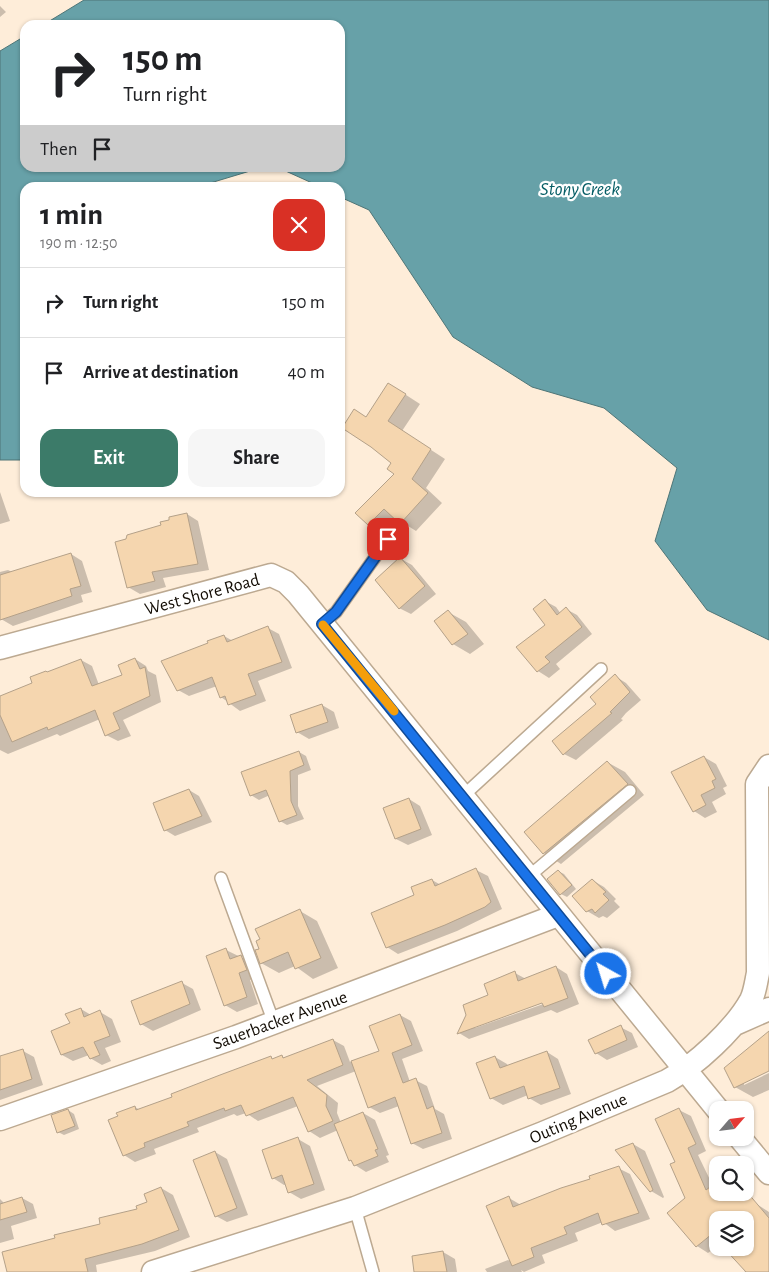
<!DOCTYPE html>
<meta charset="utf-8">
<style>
:root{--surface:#fff;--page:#f6f6f6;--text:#202124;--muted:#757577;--line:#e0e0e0;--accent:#3c7b69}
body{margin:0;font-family:"Alegreya Sans",sans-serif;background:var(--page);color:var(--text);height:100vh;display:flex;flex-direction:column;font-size:19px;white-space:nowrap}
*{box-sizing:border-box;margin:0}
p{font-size:16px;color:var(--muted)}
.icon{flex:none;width:28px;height:28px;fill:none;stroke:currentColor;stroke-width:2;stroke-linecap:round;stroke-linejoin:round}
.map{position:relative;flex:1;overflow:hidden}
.details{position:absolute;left:20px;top:182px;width:325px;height:315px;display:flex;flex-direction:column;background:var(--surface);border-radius:15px;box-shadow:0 1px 4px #0004}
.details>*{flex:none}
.guide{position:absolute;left:20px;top:20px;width:325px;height:152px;border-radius:15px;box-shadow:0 1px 4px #0004;background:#fff;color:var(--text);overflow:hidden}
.needle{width:32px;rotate:62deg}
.tools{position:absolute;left:709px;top:1101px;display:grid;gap:10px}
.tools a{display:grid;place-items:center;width:45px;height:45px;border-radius:10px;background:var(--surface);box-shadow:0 1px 4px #0004;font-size:25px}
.pin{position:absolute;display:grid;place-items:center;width:42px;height:42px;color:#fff;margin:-21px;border-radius:10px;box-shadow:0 2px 8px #0006}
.me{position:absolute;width:55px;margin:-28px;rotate:321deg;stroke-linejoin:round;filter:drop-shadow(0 0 4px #0008)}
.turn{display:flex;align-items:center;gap:18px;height:105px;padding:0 20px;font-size:22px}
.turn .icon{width:65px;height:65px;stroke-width:2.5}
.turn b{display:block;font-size:35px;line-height:42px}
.then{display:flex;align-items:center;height:48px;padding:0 20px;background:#0003;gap:10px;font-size:19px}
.round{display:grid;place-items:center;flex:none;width:52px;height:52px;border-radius:15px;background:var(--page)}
.overview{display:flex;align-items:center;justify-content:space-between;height:85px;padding:0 20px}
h1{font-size:30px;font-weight:600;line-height:38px}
.button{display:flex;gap:10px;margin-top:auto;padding:10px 20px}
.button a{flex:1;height:58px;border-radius:15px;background:var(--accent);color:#fff;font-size:20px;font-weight:600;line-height:58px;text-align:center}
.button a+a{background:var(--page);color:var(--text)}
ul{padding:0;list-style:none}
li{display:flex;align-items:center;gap:15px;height:70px;padding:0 20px;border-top:1px solid var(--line)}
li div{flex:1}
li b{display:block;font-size:19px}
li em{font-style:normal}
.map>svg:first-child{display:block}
.water{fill:#67a1a8;stroke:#4e7577}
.shadow{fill:#0003;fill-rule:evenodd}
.building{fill:#f5d6af;stroke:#b4a189}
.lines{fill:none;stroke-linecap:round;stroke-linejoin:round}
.service-casing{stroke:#bca991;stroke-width:14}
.minor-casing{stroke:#bca991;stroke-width:25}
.service{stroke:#fff;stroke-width:11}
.minor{stroke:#fff;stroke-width:22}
.route-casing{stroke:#114b97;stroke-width:12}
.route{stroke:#1a73e8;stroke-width:9}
.slow{stroke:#f59e0b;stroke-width:9}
.labels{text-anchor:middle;stroke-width:4.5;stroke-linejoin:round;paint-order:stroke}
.street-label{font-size:18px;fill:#130d05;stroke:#fff}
.water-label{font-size:19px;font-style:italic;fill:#055d65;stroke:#fff}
</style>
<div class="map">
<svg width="769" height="1272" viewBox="0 0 769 1272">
<rect width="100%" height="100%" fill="#feedd9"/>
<path class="water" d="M 84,0 L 769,0 L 769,640 L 707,610 L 655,541 L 677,468 L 604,408 L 532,387 L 453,337 L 369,210 L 340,197 L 340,188 L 321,187 L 279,168 L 340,168 L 340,25 L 43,25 Z
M 25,36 L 25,168 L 260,168 L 207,184 L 204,187 L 25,188 L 25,460 L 0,460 L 0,51 Z"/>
<path class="shadow" d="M 0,6 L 6,12 L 0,17 Z
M 403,393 L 420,404 L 402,431 L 445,459 L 426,488 L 442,503 L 416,531 L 397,519 L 384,533 L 369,524 L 396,474 L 393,463 L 367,419 Z
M 0,492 L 10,521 L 0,524 Z
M 187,514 L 198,521 L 209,570 L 163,578 L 166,587 L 140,594 L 128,587 L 127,540 Z
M 71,554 L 82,561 L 92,592 L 81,595 L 83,602 L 13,626 L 1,619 L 0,572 L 8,570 L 12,572 Z
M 401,559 L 412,565 L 436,594 L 411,614 L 399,608 Z
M 545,601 L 556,607 L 561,614 L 566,609 L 577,615 L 592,634 L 556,664 L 560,669 L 549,678 L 538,671 L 518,647 L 547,625 Z
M 448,612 L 466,622 L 484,644 L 470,654 L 453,644 L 435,622 Z
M 268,628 L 279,634 L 292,668 L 258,681 L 266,701 L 240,711 L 221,697 L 217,686 L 189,696 L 178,690 L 209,644 L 224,636 L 233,641 Z
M 135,659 L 146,666 L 148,671 L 156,675 L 161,702 L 123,720 L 131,736 L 118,741 L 106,735 L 100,719 L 60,736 L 57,734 L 8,754 L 0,750 L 0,700 L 34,683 L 48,673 L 81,660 L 92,666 L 99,685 L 124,676 Z
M 615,676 L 626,683 L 641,700 L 626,713 L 621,719 L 623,720 L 576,760 L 564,754 Z
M 322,705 L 334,712 L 339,728 L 309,739 L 297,732 Z
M 299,752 L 306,756 L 311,770 L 298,775 L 298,806 L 304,819 L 287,825 L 280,821 L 270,795 L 259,800 L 251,795 Z
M 704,757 L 716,764 L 727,786 L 723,788 L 726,794 L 712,802 L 717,812 L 705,818 L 694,811 Z
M 607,762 L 625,772 L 644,795 L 561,864 L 544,853 L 526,832 Z
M 189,790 L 199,796 L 212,822 L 175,836 L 165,830 Z
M 409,799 L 420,806 L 432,835 L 408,845 L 396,839 L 384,809 Z
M 476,870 L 488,876 L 502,909 L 457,931 L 398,954 L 387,947 L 415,896 L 432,880 L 441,885 Z
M 558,871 L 564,874 L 576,889 L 567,897 L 561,894 L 549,880 Z
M 592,880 L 604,887 L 616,899 L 614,901 L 620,907 L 607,918 L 603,916 L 599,918 L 587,911 Z
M 300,911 L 317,921 L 338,968 L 313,979 L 295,966 L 279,973 L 261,963 L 261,949 Z
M 226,950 L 253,963 L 258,976 L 250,980 L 258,1004 L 237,1012 L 225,1005 Z
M 556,967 L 567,974 L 579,1004 L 557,1013 L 551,1010 L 469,1039 L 459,1033 L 490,995 L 515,973 L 526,979 ZM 548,999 L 549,1002 L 475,1028 L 475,1026 Z
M 182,983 L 193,989 L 201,1010 L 153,1031 L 141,1024 Z
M 81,1009 L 91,1015 L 100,1012 L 112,1019 L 121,1042 L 105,1048 L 111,1061 L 102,1065 L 90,1058 L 89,1055 L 73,1061 L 62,1055 L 72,1024 Z
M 400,1015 L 411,1021 L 423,1051 L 402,1059 L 410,1082 L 415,1080 L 427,1086 L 435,1109 L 444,1114 L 452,1139 L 423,1149 L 412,1143 L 399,1106 L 380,1113 L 369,1107 L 356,1071 L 317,1086 L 338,1103 L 337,1113 L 341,1123 L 363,1113 L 375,1120 L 389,1155 L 386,1156 L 389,1162 L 366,1172 L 355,1165 L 350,1160 L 338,1130 L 320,1138 L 309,1131 L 298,1106 L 258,1121 L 246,1113 L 237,1116 L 234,1114 L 197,1128 L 199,1132 L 154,1149 L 156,1154 L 135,1162 L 124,1155 L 119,1116 L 135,1107 L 140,1110 L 271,1058 L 274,1060 L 282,1057 L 285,1058 L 333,1040 L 344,1046 L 350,1062 L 380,1052 Z
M 620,1027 L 632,1033 L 638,1047 L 607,1060 L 596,1053 Z
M 769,1033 L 769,1070 L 744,1082 L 744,1085 L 769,1073 L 769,1090 L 753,1097 L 735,1087 Z
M 23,1051 L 34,1057 L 43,1085 L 0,1100 L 0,1058 Z
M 547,1052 L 558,1059 L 571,1094 L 541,1105 L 529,1098 L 528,1095 L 503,1105 L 491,1098 L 495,1057 L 507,1064 L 508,1066 Z
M 68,1110 L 74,1114 L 79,1129 L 64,1135 L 58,1132 Z
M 679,1110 L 691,1116 L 706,1151 L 698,1155 L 713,1186 L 718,1192 L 755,1203 L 769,1212 L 769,1272 L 744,1272 L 751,1267 L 736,1253 L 727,1248 L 745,1248 L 745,1220 L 718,1220 L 718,1245 L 708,1253 L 697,1246 L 669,1213 L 687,1198 L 676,1163 Z
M 298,1139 L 310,1146 L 325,1190 L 301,1199 L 289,1192 L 287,1184 L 284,1185 L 273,1178 Z
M 633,1144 L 645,1151 L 664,1197 L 663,1198 L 651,1191 Z
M 215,1152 L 227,1159 L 248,1215 L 227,1222 L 216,1216 Z
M 618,1168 L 630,1174 L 650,1219 L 615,1231 L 603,1222 L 575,1233 L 578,1241 L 542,1255 L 545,1263 L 524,1272 L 521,1270 L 522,1272 L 487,1272 L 485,1269 L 508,1260 L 512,1262 L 509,1198 L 521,1205 L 592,1180 Z
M 161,1188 L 173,1195 L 190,1237 L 155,1251 L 96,1265 L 97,1272 L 8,1272 L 56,1239 L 102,1224 L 139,1210 L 148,1203 Z
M 22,1198 L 33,1204 L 37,1218 L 11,1226 L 14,1239 L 0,1243 L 0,1199 L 5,1204 Z
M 443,1252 L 455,1259 L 457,1272 L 416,1272 Z"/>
<path class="building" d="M 388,383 L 406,394 L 388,421 L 431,449 L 412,479 L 428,493 L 400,524 L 384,509 L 368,525 L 355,513 L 394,474 L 387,469 L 391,463 L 371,447 L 342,428 L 354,409 L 366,417 Z
M 187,513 L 198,564 L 152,572 L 155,581 L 127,588 L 115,542 L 126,539 L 127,535 L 161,525 L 160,522 L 169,520 L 169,517 Z
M 71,553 L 81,586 L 70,589 L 72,596 L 0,620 L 0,575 Z
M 400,557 L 425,586 L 399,609 L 375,580 Z
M 545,599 L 557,615 L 566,607 L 582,627 L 545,657 L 550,662 L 537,672 L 516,647 L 545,625 L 533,609 Z
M 448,610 L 468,634 L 452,645 L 434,621 Z
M 268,626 L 282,662 L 248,674 L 256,695 L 228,705 L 225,696 L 220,698 L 212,677 L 177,691 L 161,661 L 208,643 L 207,641 L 224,635 L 227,642 Z
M 135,658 L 140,669 L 145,667 L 150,696 L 113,713 L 120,729 L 105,736 L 95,710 L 48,730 L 47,727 L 12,742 L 0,715 L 0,696 L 32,683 L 30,677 L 46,671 L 47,672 L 81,659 L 92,686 L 122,675 L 118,665 Z
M 615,674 L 630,692 L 610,712 L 612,713 L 563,755 L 552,741 L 596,704 L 590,697 Z
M 322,704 L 328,722 L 296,733 L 290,715 Z
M 299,751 L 304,765 L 290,771 L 291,801 L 297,815 L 279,822 L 266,790 L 250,796 L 241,772 Z
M 704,756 L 716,779 L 712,781 L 715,788 L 701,795 L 706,805 L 693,812 L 671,772 Z
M 607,761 L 628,784 L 543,854 L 524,832 Z
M 189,789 L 202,816 L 164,831 L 153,803 Z
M 409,798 L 421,829 L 395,839 L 383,808 Z
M 476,868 L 491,902 L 485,907 L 445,925 L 386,948 L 371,913 L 414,895 L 411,887 L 432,879 L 435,886 Z
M 558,870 L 572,885 L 560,895 L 547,879 Z
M 592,879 L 606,892 L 603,894 L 609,900 L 595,913 L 592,909 L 586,912 L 572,896 Z
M 300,909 L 321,958 L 295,969 L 288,952 L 260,964 L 255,950 L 259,949 L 256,941 L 260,939 L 255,929 Z
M 226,948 L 230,959 L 241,955 L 247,970 L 239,973 L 247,997 L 224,1006 L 206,956 Z
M 556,966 L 568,998 L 544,1007 L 542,1003 L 457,1034 L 466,1015 L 463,1005 L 488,995 L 484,984 L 515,971 L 518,981 Z
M 182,981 L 190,1004 L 140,1025 L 131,1001 Z
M 81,1008 L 84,1017 L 100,1010 L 110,1036 L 94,1042 L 100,1055 L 90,1059 L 83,1047 L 61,1055 L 51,1031 L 70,1023 L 65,1014 Z
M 400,1014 L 412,1045 L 392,1053 L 403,1083 L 416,1078 L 427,1109 L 433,1106 L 442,1133 L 411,1144 L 395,1097 L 368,1108 L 351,1061 L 379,1051 L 369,1026 Z
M 621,1025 L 627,1040 L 595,1054 L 588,1040 Z
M 769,1031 L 769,1071 L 734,1088 L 724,1068 Z
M 333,1039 L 343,1065 L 307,1080 L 327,1095 L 326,1106 L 333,1121 L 308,1132 L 293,1097 L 246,1116 L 241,1105 L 225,1111 L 224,1108 L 187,1122 L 189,1126 L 144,1143 L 145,1147 L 123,1156 L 108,1120 L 118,1116 L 116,1113 L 135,1106 L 136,1110 L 172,1097 L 171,1094 L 220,1075 L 271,1056 L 272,1059 L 282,1055 L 283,1058 Z
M 23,1049 L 32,1079 L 0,1090 L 0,1056 Z
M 547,1051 L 560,1088 L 528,1099 L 524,1086 L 490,1099 L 476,1063 L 495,1056 L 500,1068 Z
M 679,1108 L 696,1144 L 688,1148 L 706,1190 L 718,1181 L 718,1192 L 747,1192 L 769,1218 L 769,1272 L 746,1272 L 724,1248 L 745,1248 L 745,1220 L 718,1220 L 718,1240 L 712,1234 L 696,1247 L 667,1213 L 685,1198 L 670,1164 L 675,1162 L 655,1119 Z
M 68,1109 L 75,1126 L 57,1133 L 51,1115 Z
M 363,1112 L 378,1149 L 375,1150 L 378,1156 L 354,1166 L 351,1160 L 349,1161 L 334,1124 Z
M 298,1137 L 314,1184 L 288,1193 L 282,1175 L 272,1179 L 262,1150 Z
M 633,1143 L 653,1190 L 650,1192 L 615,1150 Z
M 215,1151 L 237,1208 L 215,1217 L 193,1160 Z
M 619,1166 L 639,1213 L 602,1225 L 598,1213 L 564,1227 L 567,1234 L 531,1248 L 534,1257 L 512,1266 L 486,1206 L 509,1196 L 513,1207 L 561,1188 L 590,1179 L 589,1176 Z
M 161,1187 L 179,1230 L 142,1244 L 85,1259 L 88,1272 L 7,1272 L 2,1252 L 55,1238 L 54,1235 L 100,1224 L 99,1218 L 137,1209 L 136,1206 L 147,1202 L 144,1194 Z
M 22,1197 L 27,1212 L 0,1220 L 0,1204 Z
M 443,1251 L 447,1272 L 414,1272 L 412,1256 Z"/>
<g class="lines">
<g class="service-casing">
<path id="service" d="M 322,624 L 336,612 L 388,539
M 463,796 L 601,669
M 528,877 L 630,791
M 221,878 L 274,1023
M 355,1208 L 373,1272"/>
</g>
<g class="minor-casing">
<path id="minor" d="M 0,648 L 271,575 L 286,582 L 298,594 L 718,1110
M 735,1024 L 769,1009
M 0,1119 L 236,1037 L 558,915
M 740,1138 L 769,1173
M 153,1272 L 355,1208 L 543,1133 L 667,1081 C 696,1065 735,1029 751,1000 C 755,992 756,982 758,973 L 757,784 L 769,766"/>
</g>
<use href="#service" class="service"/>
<use href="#minor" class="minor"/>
</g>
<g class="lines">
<g class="route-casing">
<path id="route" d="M 388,539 L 336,612 L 322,624 L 606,974"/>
</g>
<use href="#route" class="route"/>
<path class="slow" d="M 323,625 L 394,711"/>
</g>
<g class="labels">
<g class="street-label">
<text transform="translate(202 594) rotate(-15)" y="6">West Shore Road</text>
<text transform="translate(280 1020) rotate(-20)" y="6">Sauerbacker Avenue</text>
<text transform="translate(578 1118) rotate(-23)" y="6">Outing Avenue</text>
</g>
<g class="water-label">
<text x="580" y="195">Stony Creek</text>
</g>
</g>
</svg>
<div class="tools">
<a><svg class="needle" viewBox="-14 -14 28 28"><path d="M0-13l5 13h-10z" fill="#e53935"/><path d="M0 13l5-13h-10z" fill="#757577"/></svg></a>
<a><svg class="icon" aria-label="search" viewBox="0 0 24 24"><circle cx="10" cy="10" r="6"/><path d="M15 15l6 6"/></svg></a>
<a><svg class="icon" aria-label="layers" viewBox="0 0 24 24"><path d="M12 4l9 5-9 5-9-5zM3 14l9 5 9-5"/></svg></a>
</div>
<div class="pin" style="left:388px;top:539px;background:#d93025"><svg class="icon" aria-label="arrive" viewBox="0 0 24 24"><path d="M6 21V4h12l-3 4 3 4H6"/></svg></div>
<svg class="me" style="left:606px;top:974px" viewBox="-20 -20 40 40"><circle r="17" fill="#1a73e8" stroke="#fff" stroke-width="3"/><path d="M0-11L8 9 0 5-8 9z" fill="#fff"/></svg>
<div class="guide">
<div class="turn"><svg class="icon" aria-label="right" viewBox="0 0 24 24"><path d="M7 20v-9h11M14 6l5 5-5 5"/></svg><div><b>150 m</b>Turn right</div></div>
<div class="then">Then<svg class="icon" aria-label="arrive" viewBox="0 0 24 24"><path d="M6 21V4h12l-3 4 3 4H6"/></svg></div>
</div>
<section class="details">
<div class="overview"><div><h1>1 min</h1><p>190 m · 12:50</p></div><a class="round" style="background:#d93025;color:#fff"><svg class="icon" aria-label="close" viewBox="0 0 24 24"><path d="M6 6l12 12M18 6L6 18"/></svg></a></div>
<ul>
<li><svg class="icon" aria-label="right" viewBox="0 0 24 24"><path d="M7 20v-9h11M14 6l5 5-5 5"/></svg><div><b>Turn right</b></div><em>150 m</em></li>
<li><svg class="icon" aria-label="arrive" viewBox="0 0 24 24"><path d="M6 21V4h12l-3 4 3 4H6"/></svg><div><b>Arrive at destination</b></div><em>40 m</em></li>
</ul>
<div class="button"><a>Exit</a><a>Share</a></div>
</section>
</div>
